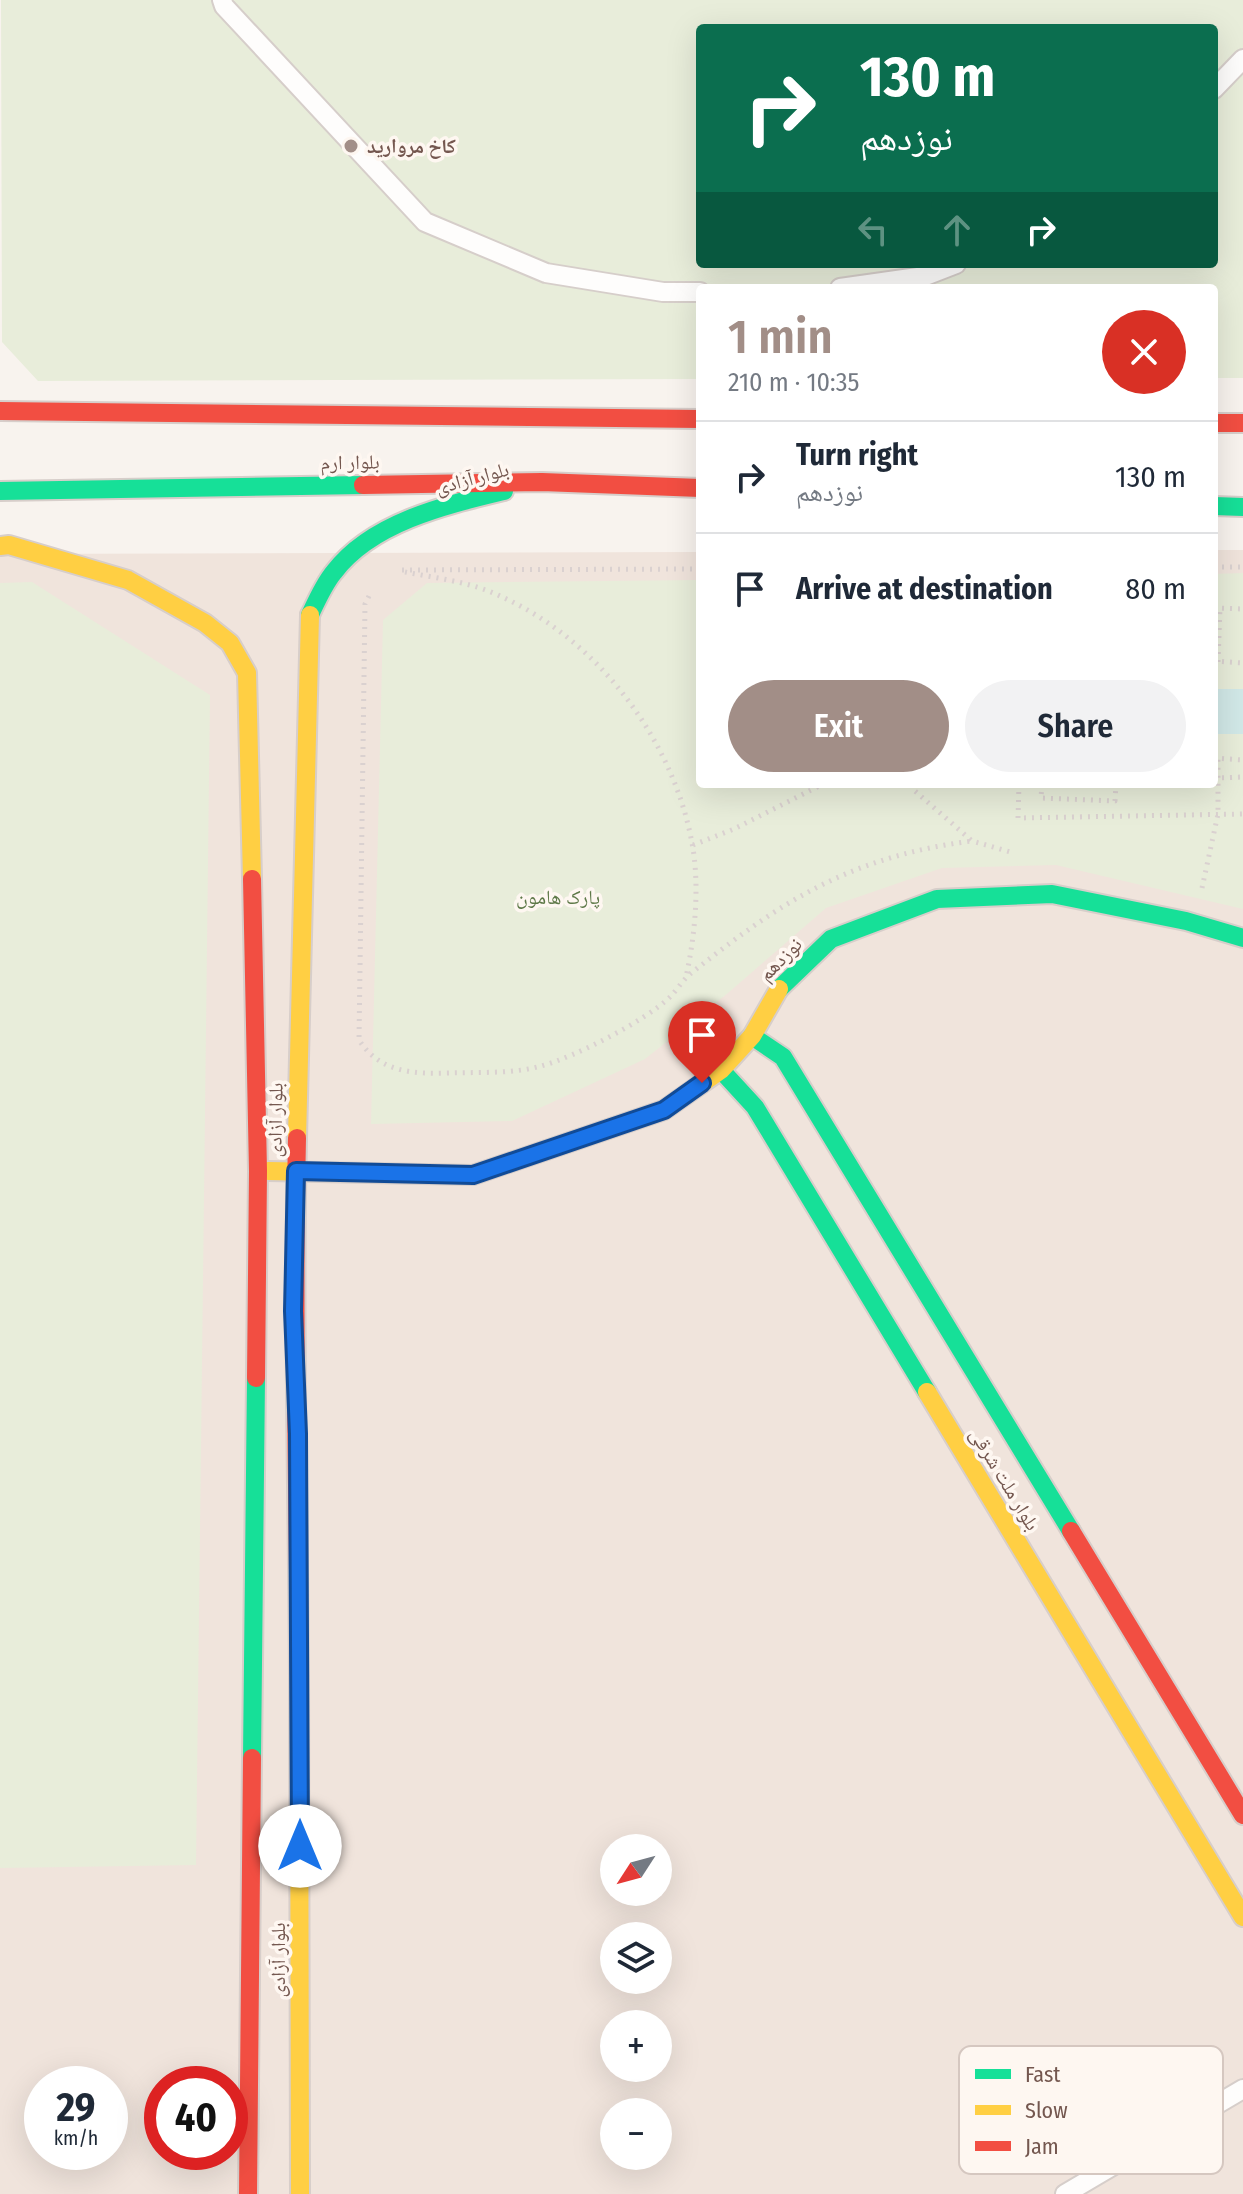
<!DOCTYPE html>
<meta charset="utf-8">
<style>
:root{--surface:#fff;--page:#f2f2f3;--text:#1f2937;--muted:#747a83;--line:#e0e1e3;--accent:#a28e87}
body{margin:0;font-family:"Fira Sans Condensed","Noto Naskh Arabic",sans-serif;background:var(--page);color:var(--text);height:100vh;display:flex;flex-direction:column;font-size:30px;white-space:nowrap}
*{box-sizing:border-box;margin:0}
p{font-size:26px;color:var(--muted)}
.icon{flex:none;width:44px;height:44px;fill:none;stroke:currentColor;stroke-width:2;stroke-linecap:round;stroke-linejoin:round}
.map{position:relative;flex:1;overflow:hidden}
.side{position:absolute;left:696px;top:284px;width:522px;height:504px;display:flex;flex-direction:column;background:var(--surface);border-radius:8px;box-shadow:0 8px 32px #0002}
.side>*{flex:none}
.guide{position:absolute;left:696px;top:24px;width:522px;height:244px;border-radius:8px;box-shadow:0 8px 32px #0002;background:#0b6e4f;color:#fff;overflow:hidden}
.needle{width:52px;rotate:234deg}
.buttons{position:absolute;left:600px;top:1834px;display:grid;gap:16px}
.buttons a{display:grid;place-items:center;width:72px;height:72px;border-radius:50%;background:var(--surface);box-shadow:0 8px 32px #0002;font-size:40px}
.speed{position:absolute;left:24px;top:2066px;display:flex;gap:16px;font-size:40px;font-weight:700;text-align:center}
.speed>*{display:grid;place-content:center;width:104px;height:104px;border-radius:50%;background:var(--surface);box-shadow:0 8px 32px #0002;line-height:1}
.speed small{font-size:20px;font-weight:400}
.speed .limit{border:12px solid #d22;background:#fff;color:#111}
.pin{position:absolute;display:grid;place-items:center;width:68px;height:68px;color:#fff;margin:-82px -34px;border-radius:50% 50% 50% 0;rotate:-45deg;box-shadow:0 0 8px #0007}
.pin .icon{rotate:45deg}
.me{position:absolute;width:88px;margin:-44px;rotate:0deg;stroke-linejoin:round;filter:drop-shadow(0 0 6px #0008)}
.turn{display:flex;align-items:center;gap:28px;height:168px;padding:0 32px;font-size:36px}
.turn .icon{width:104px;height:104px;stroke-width:2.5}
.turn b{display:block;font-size:56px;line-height:68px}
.lanes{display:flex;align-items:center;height:76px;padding:0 32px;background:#0003;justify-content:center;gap:40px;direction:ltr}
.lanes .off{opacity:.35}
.round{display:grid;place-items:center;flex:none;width:84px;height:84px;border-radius:42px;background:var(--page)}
.summary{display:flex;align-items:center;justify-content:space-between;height:136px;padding:0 32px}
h1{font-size:48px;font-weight:600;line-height:60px;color:var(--accent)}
.button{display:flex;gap:16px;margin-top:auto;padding:16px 32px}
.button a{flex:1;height:92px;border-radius:48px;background:var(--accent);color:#fff;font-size:32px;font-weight:600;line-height:92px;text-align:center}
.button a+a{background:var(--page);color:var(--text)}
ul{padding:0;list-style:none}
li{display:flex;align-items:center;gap:24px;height:112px;padding:0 32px;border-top:2px solid var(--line)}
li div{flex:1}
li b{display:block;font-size:30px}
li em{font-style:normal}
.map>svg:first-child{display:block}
.residential{fill:#f0e4dc;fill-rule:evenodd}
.green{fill:#e8edda;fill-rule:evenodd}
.water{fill:#d1e8e7}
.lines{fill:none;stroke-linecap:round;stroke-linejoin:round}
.lane-casing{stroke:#d6ceca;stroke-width:22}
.fast-casing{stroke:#d7ceca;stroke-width:22}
.slow-casing{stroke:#d7ceca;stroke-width:22}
.jam-casing{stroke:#d7ceca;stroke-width:22}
.path{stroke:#dad1d0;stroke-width:5;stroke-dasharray:2 6;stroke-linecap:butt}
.lane{stroke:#fefdfc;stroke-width:18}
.fast{stroke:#16e098;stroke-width:18}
.slow{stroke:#ffcf43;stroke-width:18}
.jam{stroke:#f24e42;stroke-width:18}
.route-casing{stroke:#114b97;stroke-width:20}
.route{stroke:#1a73e8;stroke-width:14}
.poi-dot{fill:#a28e87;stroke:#fef7f1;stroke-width:3}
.labels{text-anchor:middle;stroke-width:7;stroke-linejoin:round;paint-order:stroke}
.poi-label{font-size:20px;font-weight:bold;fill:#74574f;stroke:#fef7f1;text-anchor:start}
.street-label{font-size:20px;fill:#74574f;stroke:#fef7f1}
.park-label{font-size:20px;fill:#5e7948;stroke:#fef7f1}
.key{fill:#fef7f1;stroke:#d5c7c0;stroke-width:2}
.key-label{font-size:22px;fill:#74574f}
</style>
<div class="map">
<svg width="1243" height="2194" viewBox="0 0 1243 2194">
<rect width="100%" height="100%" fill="#f8f3ee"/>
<path class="residential" d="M 1214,550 L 1243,550 L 1243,2194 L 0,2194 L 0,554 L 700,552 L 700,784 L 1214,784 ZM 614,1848 L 658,1848 L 658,1892 L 614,1892 ZM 614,1936 L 658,1936 L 658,1980 L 614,1980 ZM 614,2024 L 658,2024 L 658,2068 L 614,2068 ZM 42,2084 L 110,2084 L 110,2152 L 42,2152 ZM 162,2084 L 230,2084 L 230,2152 L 162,2152 ZM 614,2112 L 658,2112 L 658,2156 L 614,2156 Z"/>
<path class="green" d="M 1,0 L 1243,0 L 1243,378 L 1214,378 L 1214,288 L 700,288 L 700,379 L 38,381 L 2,342 ZM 700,28 L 1214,28 L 1214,264 L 700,264 Z
M 1243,573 L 1243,909 L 1056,865 L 942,868 L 826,908 L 728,993 L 645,1059 L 512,1121 L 371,1124 L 383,620 L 427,583 L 700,580 L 700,784 L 1214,784 L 1214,574 Z
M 32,582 L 210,695 L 196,1865 L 0,1868 L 0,583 Z"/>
<path class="water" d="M 1214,689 L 1243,689 L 1243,734 L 1214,734 Z"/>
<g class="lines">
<g class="lane-casing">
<path id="lane" d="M 222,0 L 224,6 L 425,222 L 546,273 L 663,292 L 700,292
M 1214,89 L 1243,59
M 840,288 L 925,276 L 956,264
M 1065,2194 L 1243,2089"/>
</g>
<g class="fast-casing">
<path id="fast" d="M 0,491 L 363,485
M 1214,506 L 1243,507
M 310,615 C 317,600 324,584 334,572 C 372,522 446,505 504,491
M 779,989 L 831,939 L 937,899 L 1052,894 L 1186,921 L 1243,938
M 752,1036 L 783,1057 L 1071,1531
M 721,1070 L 755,1107 L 927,1392
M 252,1758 L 256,1378"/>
</g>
<g class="slow-casing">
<path id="slow" d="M 0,546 L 9,545 L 128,580 L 205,623 L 230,643 L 247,673 L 252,879
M 297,1138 L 310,615
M 268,1171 L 473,1175 L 664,1110 L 721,1070 L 752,1036 L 779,989
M 927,1392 L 1243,1917
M 299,1677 L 300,2194"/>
</g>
<g class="jam-casing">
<path id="jam" d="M 0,411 L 700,419
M 1214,423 L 1243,423
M 363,485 L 542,482 L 700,488
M 252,879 L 258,1171 L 256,1378
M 297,1138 C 293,1318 298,1497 299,1677
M 1071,1531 L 1243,1815
M 248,2194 L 252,1758"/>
</g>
<path class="path" d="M 1214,567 L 1243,567
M 402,570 L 700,569
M 405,572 C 436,578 471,582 500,596 C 597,639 673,739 692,843 C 700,885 695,936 686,977
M 369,596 L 365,604 L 359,1040 C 380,1073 414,1074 450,1073 C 480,1072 513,1074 541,1066 C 575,1057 645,1021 670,997 C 677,990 682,981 690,974 C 723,948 758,921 794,900 C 850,867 908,849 972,841
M 1214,608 L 1243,609
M 1214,661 L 1243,663
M 1218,662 L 1220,608
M 1214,758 L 1243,760
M 1214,778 L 1243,777
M 912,784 L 915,791 L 972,841 L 1014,853
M 1019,784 L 1018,818 L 1243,814
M 1042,784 L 1041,798 L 1115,801 L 1116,784
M 693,845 L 734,829 L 823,784
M 1202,888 L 1218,814 L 1218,758"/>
<use href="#lane" class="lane"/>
<use href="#fast" class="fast"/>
<use href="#slow" class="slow"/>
<use href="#jam" class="jam"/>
</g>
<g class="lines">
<g class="route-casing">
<path id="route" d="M 300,1846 L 298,1434 L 293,1311 L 296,1171 L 473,1175 L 664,1110 L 702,1083"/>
</g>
<use href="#route" class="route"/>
</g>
<circle class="poi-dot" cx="351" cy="146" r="8"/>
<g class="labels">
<g class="poi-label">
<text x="367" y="153">کاخ مروارید</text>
</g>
<g class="street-label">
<text transform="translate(350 462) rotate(-1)" y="7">بلوار ارم</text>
<text transform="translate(472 478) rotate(-15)" y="7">بلوار آزادی</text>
<text transform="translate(780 959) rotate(-45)" y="7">نوزدهم</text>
<text transform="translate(275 1120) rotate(-89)" y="7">بلوار آزادی</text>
<text transform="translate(1005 1479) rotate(59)" y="7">بلوار ملت شرقی</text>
<text transform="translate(278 1960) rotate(-90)" y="7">بلوار آزادی</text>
</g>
<g class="park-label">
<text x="558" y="904">پارک هامون</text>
</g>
</g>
<rect x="959" y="2046" width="264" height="128" rx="12" class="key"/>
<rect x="975" y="2069" width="36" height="10" fill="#16e098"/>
<rect x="975" y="2105" width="36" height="10" fill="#ffcf43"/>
<rect x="975" y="2141" width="36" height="10" fill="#f24e42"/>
<g class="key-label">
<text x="1025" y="2082">Fast</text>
<text x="1025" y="2118">Slow</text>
<text x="1025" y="2154">Jam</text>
</g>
</svg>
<div class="buttons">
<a><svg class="needle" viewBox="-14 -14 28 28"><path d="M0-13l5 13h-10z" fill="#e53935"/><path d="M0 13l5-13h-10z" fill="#747a83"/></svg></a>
<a><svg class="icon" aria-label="layers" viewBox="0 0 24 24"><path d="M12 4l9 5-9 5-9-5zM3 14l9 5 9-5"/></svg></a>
<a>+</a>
<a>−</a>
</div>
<div class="speed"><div>29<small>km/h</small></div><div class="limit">40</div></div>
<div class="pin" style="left:702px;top:1083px;background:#d93025"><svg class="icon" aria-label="arrive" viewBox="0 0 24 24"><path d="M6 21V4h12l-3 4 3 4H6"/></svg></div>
<svg class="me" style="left:300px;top:1846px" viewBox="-20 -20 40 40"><circle r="19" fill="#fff"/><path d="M0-13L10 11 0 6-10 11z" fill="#1a73e8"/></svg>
<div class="guide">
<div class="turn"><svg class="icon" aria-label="right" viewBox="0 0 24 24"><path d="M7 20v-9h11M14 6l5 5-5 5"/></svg><div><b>130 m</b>نوزدهم</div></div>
<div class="lanes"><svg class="icon off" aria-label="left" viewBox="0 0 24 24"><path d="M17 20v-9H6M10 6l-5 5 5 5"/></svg><svg class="icon off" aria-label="ahead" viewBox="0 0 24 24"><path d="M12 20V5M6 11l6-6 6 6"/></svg><svg class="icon" aria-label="right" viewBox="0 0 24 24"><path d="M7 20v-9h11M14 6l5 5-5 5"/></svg></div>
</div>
<section class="side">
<div class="summary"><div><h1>1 min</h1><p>210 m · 10:35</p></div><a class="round" style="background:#d93025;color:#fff"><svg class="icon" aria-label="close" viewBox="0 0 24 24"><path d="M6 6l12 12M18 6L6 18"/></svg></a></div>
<ul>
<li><svg class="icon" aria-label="right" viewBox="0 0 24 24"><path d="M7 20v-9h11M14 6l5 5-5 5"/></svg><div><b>Turn right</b><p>نوزدهم</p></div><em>130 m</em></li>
<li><svg class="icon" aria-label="arrive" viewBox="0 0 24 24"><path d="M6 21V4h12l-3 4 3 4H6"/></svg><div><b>Arrive at destination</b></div><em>80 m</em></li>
</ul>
<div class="button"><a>Exit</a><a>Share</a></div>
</section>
</div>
